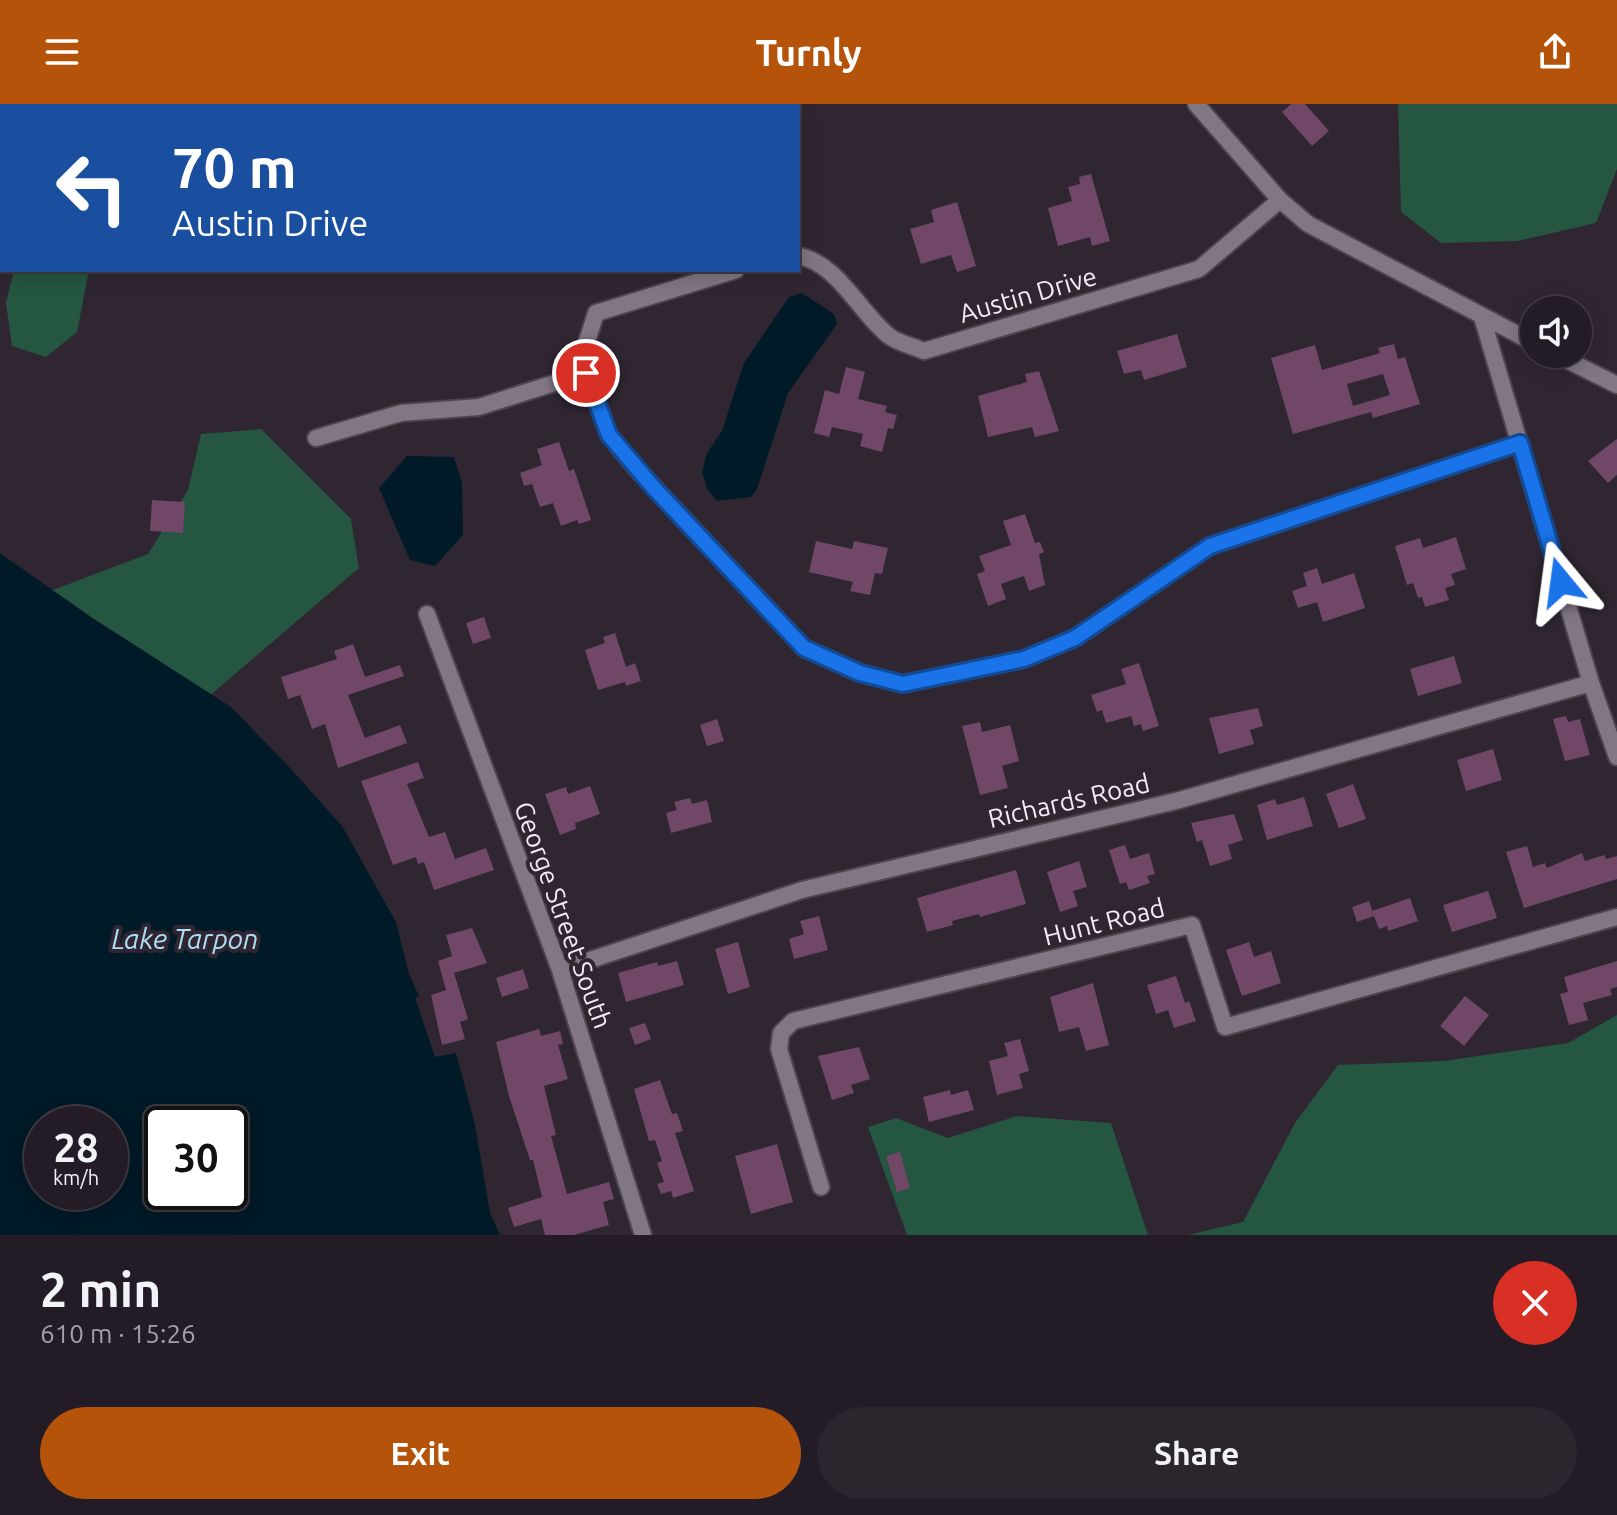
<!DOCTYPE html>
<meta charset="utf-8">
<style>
:root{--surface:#231c26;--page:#2b252e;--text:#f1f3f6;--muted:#a3a1a7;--line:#403a43;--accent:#b45309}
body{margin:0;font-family:Ubuntu,sans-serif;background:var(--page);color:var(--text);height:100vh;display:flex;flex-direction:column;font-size:30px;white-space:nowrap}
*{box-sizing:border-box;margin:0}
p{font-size:26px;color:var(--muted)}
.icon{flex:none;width:44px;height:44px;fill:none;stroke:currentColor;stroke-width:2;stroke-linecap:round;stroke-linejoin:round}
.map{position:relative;height:1131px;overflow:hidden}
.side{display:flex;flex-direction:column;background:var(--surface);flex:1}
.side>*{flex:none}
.banner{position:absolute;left:0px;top:0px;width:800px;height:168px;box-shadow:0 4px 20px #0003,0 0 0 2px var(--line);background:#1a4fa0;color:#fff;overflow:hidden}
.controls{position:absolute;left:1520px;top:192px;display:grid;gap:16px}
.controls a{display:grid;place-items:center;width:72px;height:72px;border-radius:50%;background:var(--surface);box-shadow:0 4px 20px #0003,0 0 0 2px var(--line);font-size:40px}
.speed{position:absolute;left:24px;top:1002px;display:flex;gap:16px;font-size:40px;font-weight:700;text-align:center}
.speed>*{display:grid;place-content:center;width:104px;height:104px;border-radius:50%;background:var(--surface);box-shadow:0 4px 20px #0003,0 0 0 2px var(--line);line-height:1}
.speed small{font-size:20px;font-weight:400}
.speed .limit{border:4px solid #111;border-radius:12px;background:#fff;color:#111}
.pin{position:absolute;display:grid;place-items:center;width:68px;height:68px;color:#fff;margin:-34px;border:4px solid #fff;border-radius:50%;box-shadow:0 2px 8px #0007}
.me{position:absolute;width:88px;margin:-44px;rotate:344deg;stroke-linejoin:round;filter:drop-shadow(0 0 6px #0008)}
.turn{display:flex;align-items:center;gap:28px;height:168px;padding:0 40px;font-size:36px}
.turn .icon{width:104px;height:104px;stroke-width:2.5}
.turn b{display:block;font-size:56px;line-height:68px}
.round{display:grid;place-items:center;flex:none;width:84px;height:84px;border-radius:42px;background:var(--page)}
.headline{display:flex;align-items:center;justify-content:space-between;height:136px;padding:0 40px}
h1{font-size:48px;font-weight:700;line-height:60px}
.action{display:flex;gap:16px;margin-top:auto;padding:16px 40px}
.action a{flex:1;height:92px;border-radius:48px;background:var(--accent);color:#fff;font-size:32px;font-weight:700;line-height:92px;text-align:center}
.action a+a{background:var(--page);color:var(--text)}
header{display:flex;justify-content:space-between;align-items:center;height:104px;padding:0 40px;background:var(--accent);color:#fff;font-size:36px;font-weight:700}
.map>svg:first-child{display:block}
.green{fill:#255641}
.water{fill:#001a27;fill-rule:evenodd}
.building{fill:#704766;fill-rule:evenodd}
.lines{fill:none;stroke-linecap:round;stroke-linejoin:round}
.minor-casing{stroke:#4b444e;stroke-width:20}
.minor{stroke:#807684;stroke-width:16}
.route-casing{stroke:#114b97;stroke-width:20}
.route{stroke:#1a73e8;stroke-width:14}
.labels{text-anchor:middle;stroke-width:8;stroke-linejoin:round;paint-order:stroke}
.street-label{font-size:26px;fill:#f1ebf3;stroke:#2f2632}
.water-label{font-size:28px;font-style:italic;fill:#adddf6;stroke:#2f2632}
</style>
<header><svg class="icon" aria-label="menu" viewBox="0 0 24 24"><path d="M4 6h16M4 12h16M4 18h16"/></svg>Turnly<svg class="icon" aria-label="share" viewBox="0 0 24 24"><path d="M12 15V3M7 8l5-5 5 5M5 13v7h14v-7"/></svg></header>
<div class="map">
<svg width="1617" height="1131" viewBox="0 0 1617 1131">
<rect width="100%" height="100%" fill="#2f2632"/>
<path class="green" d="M 1398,0 L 1617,0 L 1617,65 L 1596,119 L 1517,137 L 1441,139 L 1401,108 Z
M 14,166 L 89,166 L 77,228 L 46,253 L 12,242 L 6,199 Z
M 261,325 L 351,415 L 359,464 L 201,599 L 45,489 L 148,450 L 188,386 L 201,330 Z
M 1617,911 L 1617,1131 L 1188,1131 L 1243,1118 L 1295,1019 L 1338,961 L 1444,957 L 1568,939 Z
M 1017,1012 L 1111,1019 L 1148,1131 L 907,1131 L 868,1023 L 896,1014 L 948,1034 Z"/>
<path class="water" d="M 802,189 L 834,210 L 837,220 L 788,289 L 757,385 L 751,393 L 717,397 L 707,385 L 702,368 L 707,349 L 722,327 L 744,259 L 789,193 Z
M 407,352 L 454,353 L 462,379 L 463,431 L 435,462 L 410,456 L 379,384 Z
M 0,449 L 91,513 L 231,603 L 291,665 L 342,722 L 396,818 L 409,870 L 419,892 L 415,894 L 435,953 L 456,949 L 475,1021 L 490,1109 L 500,1131 L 0,1131 ZM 110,1020 L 110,1088 L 42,1088 L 42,1020 ZM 230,1020 L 230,1088 L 162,1088 L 162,1020 Z"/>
<path class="building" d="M 1291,0 L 1305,0 L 1329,27 L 1312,42 L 1282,8 Z
M 1091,70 L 1110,137 L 1092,142 L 1090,133 L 1058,142 L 1048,104 L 1072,97 L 1068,83 L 1080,80 L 1079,73 Z
M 957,98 L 976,162 L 957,168 L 951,151 L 921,160 L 910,125 L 934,118 L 931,106 Z
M 1177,230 L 1187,263 L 1144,276 L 1141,266 L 1124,270 L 1117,247 Z
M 1394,240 L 1398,255 L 1405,253 L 1420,300 L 1373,314 L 1371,308 L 1293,330 L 1271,254 L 1315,241 L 1322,266 L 1380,249 L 1378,244 ZM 1383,270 L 1390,291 L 1353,302 L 1347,280 Z
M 846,263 L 865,268 L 858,295 L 887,302 L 885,308 L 897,311 L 893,325 L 888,324 L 882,348 L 860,342 L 863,330 L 832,323 L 829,333 L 814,329 L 825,286 L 839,290 Z
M 1039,267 L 1059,327 L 1035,333 L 1032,323 L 988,333 L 978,292 L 1027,278 L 1025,270 Z
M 1617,335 L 1617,371 L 1608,379 L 1588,357 Z
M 559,338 L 569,367 L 574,365 L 591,416 L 579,420 L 577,416 L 561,422 L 553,399 L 540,403 L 532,380 L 524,382 L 520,369 L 542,361 L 537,345 Z
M 152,396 L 185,398 L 183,429 L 150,427 Z
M 1025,410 L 1035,439 L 1040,438 L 1044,448 L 1039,450 L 1045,481 L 1029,487 L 1024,472 L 1001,480 L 1006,495 L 988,502 L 977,470 L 985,467 L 979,452 L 1011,441 L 1003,417 Z
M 1456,433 L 1466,465 L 1451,470 L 1455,481 L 1445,484 L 1449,496 L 1425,503 L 1422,493 L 1418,494 L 1413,479 L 1407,481 L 1395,442 L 1420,434 L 1423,444 Z
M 816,437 L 852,445 L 854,437 L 888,444 L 882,470 L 875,469 L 870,491 L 850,487 L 853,478 L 809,468 Z
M 1317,464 L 1322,480 L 1354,469 L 1365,504 L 1323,518 L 1317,498 L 1298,504 L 1292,487 L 1307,482 L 1303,469 Z
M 484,513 L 491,534 L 473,540 L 466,519 Z
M 615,529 L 626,563 L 635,559 L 641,577 L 626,582 L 625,578 L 598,586 L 585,546 L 605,539 L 603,533 Z
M 353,540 L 365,573 L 400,561 L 404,572 L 348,591 L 365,634 L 400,621 L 407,639 L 338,664 L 325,620 L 312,625 L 300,591 L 288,595 L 281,573 L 337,555 L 334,547 Z
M 1454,552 L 1462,579 L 1418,592 L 1410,565 Z
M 1139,559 L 1159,622 L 1143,627 L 1141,620 L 1134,622 L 1131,612 L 1106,619 L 1102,606 L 1097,608 L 1091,591 L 1126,580 L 1121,565 Z
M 1258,604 L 1263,622 L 1250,626 L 1254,640 L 1219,650 L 1209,614 Z
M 1566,612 L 1568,618 L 1580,615 L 1590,651 L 1565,657 L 1553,615 Z
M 717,615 L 724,637 L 707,642 L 700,621 Z
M 980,618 L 982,628 L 1010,621 L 1019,657 L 1002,662 L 1008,684 L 980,691 L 962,622 Z
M 1493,645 L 1502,676 L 1466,687 L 1457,656 Z
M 418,658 L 424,674 L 407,680 L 429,733 L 445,728 L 455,755 L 486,744 L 494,766 L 434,786 L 424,758 L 418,760 L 416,753 L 393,761 L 361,677 Z
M 1353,680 L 1366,715 L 1339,724 L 1326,690 Z
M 590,682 L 600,710 L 575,719 L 576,725 L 560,731 L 545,690 L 566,683 L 568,690 Z
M 1304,693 L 1313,722 L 1267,736 L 1257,701 L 1275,695 L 1277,701 Z
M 690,694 L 692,700 L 707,696 L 712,718 L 671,729 L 666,709 L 677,706 L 674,698 Z
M 1234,710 L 1243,736 L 1228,741 L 1232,755 L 1210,762 L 1202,736 L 1197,738 L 1191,719 Z
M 1125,741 L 1130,755 L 1149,749 L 1155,770 L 1147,772 L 1150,779 L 1129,786 L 1126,778 L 1120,780 L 1109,746 Z
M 1527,742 L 1533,763 L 1545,759 L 1547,764 L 1582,749 L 1585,757 L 1604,751 L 1606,755 L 1617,752 L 1617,775 L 1524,804 L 1506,748 Z
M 1079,757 L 1087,783 L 1073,787 L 1078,802 L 1060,808 L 1047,768 Z
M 1016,766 L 1026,800 L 980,813 L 979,810 L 952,817 L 953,821 L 927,828 L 917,794 Z
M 1488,787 L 1497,814 L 1452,828 L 1443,801 Z
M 1410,794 L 1418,817 L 1388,827 L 1387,822 L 1379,825 L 1372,807 Z
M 1369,797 L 1374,812 L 1357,818 L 1352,803 Z
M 819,812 L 828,846 L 794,855 L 789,835 L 804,830 L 800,817 Z
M 472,824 L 487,859 L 454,869 L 468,915 L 460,918 L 465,935 L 442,941 L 431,891 L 446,886 L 438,857 L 452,852 L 446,831 Z
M 738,838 L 750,883 L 728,890 L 715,845 Z
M 1249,838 L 1254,853 L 1271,847 L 1281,879 L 1242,892 L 1226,846 Z
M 677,857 L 684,881 L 626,898 L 618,869 L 657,858 L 658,862 Z
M 1617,857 L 1617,883 L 1610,885 L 1612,891 L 1583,899 L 1588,916 L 1569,921 L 1560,890 L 1568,888 L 1564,873 Z
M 523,865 L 529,884 L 502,893 L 496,874 Z
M 1176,872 L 1185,899 L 1189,897 L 1196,917 L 1174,924 L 1168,906 L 1156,910 L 1147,881 Z
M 1093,879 L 1109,941 L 1086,947 L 1079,923 L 1059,928 L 1050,893 Z
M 1465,892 L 1489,911 L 1464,942 L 1440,922 Z
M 645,919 L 651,935 L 635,941 L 629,924 Z
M 539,925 L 541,932 L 560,927 L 563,940 L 558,941 L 568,975 L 544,982 L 556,1031 L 551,1032 L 567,1090 L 609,1078 L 614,1095 L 603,1098 L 609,1121 L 574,1131 L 545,1131 L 541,1115 L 514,1123 L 508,1104 L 542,1093 L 533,1056 L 530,1056 L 509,992 L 496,938 Z
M 1020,935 L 1029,967 L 1019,970 L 1023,984 L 997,991 L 989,957 L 1008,952 L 1004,939 Z
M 859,943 L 870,975 L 851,981 L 854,989 L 832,996 L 818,952 Z
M 660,976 L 672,1010 L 677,1009 L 683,1027 L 675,1029 L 694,1087 L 673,1094 L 671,1087 L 661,1090 L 657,1080 L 664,1078 L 657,1059 L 662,1057 L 655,1036 L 649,1037 L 634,985 Z
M 950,986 L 951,991 L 968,986 L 974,1006 L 929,1018 L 923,993 Z
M 777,1040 L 793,1098 L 751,1110 L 735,1052 Z
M 900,1048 L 910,1084 L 897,1088 L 886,1052 Z"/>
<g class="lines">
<g class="minor-casing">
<path id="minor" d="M 1196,0 L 1280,96 L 1308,120 L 1534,239
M 798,152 C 837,158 860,209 889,232 C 898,239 913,242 924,247 L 1199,165 L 1280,96
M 736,166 L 596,209 L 581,256 L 609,331 L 635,363 L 804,544 L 860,569 L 903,580 L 1024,555 L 1075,534 L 1210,442 L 1520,339
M 1482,213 L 1591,579 L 1617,653
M 1555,250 L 1617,281
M 316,334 L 401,309 L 479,303 L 586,269
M 427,510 L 560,866 L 643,1131
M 560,866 L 802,786 L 1176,697 L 1591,579
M 821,1083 L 779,945 L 781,929 L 793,917 L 1192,821 L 1225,923 L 1617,813"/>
</g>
<use href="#minor" class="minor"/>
</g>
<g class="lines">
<g class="route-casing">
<path id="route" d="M 586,269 L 609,331 L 653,383 L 804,544 L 860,569 L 903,580 L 1024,555 L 1075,534 L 1210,442 L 1520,339 L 1561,478"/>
</g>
<use href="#route" class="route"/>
</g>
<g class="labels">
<g class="street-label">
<text transform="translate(1028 191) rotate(-16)" y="9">Austin Drive</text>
<text transform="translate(1069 697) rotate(-13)" y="9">Richards Road</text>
<text transform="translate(563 811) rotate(70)" y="9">George Street South</text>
<text transform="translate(1104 818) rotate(-14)" y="9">Hunt Road</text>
</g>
<g class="water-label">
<text x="185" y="845">Lake Tarpon</text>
</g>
</g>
</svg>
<div class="controls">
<a><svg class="icon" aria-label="sound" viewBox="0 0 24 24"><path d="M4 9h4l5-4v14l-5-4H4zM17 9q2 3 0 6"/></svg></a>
</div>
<div class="speed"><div>28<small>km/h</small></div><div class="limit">30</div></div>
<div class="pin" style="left:586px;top:269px;background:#d93025"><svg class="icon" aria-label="arrive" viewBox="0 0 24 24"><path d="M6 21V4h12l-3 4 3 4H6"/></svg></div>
<svg class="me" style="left:1561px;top:478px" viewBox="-20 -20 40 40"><path d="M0-17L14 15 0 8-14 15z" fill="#1a73e8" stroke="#fff" stroke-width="4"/></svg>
<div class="banner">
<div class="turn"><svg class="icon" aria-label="left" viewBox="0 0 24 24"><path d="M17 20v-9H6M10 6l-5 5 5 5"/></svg><div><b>70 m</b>Austin Drive</div></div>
</div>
</div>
<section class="side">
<div class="headline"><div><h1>2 min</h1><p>610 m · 15:26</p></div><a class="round" style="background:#d93025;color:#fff"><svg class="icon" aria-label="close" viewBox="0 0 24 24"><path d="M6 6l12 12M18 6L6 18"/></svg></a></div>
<div class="action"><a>Exit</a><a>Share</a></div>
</section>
